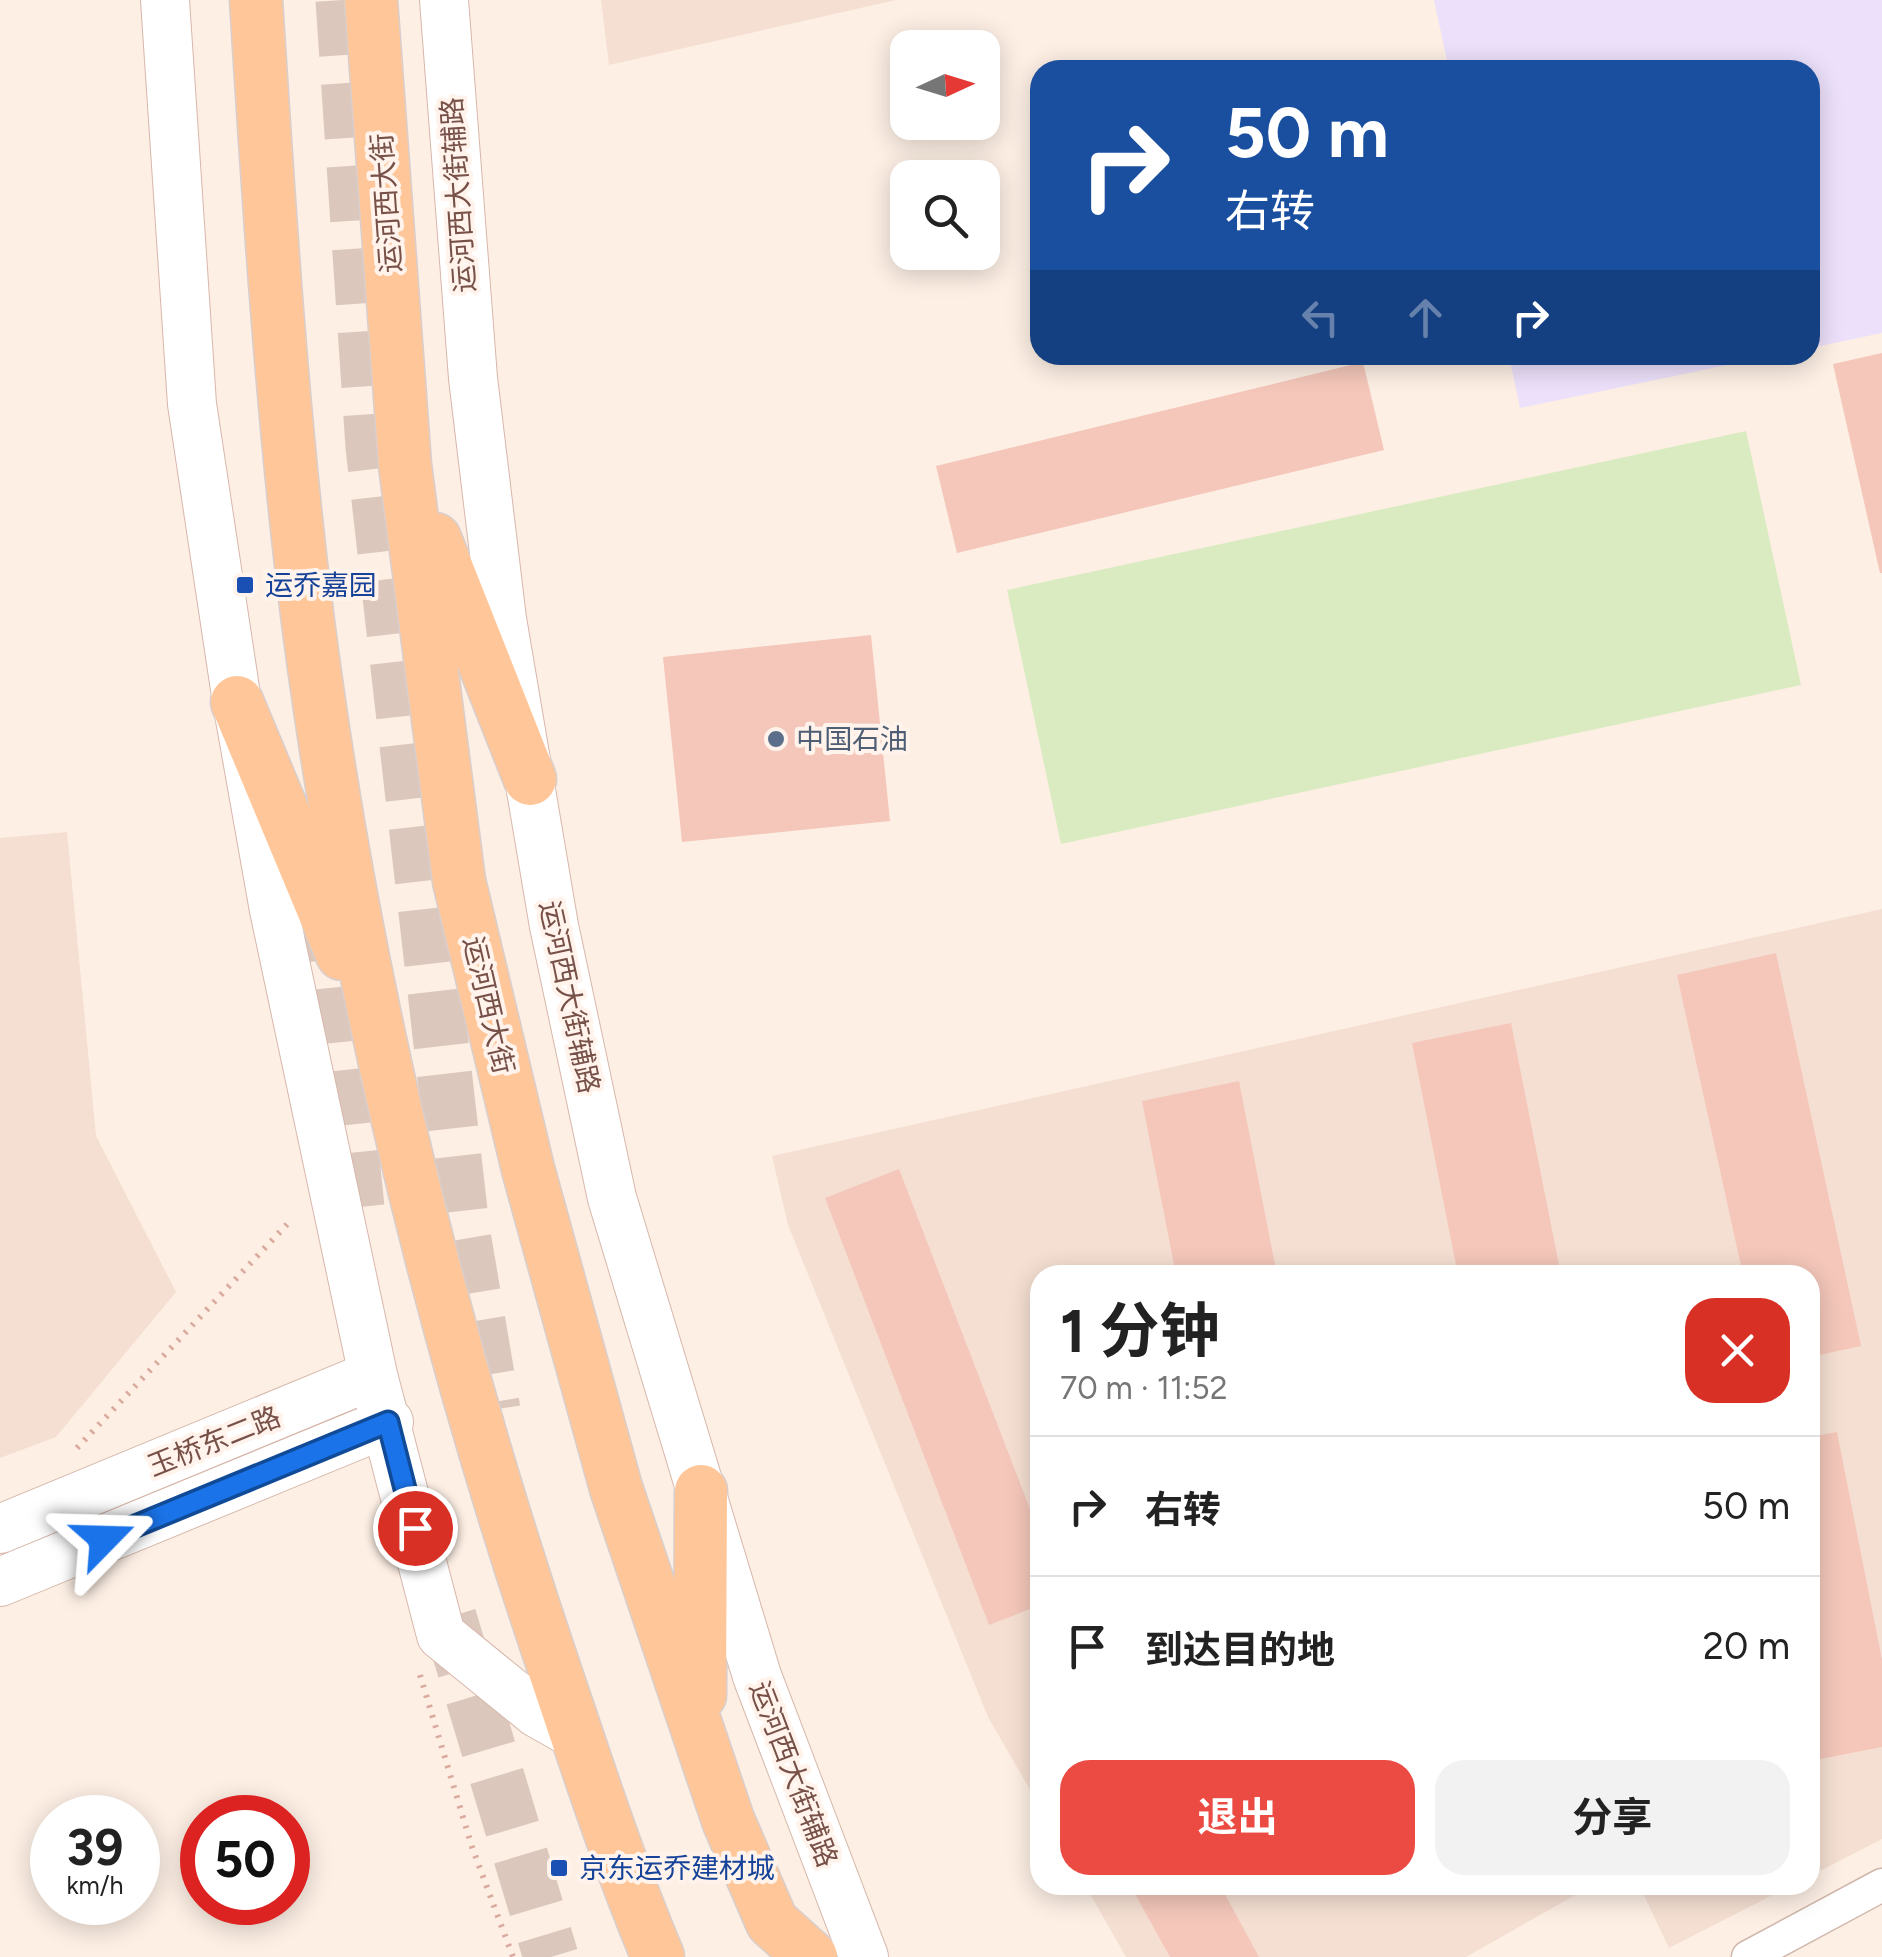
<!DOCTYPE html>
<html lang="zh">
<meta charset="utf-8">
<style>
:root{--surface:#fff;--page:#f2f2f2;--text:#222;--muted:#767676;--line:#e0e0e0;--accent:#ec4b43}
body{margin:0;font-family:Figtree,"Noto Sans SC",sans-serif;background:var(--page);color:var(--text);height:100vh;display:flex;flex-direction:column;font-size:38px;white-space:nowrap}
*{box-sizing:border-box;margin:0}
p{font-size:32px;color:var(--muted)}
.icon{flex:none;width:55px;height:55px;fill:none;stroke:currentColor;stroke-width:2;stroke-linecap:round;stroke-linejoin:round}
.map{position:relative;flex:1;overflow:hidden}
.drawer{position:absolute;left:1030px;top:1265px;width:790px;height:630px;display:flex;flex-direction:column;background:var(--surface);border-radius:30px;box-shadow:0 5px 25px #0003}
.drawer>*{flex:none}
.banner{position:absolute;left:1030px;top:60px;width:790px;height:305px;border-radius:30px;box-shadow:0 5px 25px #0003;background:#1a4fa0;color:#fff;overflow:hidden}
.needle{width:65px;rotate:86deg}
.controls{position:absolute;left:890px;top:30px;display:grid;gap:20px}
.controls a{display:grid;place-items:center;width:110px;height:110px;border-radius:20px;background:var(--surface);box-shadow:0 5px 25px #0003;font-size:50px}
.speed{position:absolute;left:30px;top:1795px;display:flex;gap:20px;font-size:50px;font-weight:700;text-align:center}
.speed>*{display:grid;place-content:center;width:130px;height:130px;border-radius:50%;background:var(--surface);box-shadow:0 5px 25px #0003;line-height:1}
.speed small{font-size:25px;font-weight:400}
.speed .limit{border:15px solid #d22;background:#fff;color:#111}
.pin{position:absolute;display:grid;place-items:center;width:85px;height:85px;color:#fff;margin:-42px;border:5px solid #fff;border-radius:50%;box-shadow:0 2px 10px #0007}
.me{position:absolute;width:110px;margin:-55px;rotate:68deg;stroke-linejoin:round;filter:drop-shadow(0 0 8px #0008)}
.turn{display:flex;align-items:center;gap:35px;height:210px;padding:0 30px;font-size:45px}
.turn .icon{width:130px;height:130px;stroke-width:2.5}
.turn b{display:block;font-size:70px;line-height:85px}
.lanes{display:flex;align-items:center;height:95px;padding:0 30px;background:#0003;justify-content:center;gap:50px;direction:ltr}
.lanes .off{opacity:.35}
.round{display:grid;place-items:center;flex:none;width:105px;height:105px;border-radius:30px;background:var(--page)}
.head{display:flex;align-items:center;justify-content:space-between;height:170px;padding:0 30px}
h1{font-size:60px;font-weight:700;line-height:75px}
.cta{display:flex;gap:20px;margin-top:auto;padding:20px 30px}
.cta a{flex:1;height:115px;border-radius:30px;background:var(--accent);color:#fff;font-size:40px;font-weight:700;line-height:115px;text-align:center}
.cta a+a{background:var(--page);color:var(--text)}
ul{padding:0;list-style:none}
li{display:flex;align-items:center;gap:30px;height:140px;padding:0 30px;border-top:2px solid var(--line)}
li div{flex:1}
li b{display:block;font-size:38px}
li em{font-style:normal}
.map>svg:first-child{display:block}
.residential{fill:#f5dfd2}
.education{fill:#ece0fa}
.green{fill:#daebc1}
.building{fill:#f4c7ba}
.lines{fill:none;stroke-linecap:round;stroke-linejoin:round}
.highway-tunnel{stroke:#dcc7bd;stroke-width:55;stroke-dasharray:55 28;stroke-linecap:butt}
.street-casing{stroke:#d1b6ac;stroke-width:35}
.secondary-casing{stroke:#d7b7ab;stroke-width:50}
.primary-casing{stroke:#d9cecc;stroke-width:55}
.path{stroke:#d9aa9d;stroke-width:6;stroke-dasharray:2.5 8;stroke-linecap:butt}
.street{stroke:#fff;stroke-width:32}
.secondary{stroke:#fff;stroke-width:48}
.primary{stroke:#ffc799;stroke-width:52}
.route-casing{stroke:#114b97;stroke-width:25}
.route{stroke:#1a73e8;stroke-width:18}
.transit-dot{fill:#1a4fb4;stroke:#fff3eb;stroke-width:4}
.service-dot{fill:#5c6f8a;stroke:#fff3eb;stroke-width:4}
.labels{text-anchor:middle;stroke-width:8;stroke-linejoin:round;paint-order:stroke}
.street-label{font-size:28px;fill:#775048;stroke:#fff3eb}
.transit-label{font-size:28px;fill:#164399;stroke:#fff3eb;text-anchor:start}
.service-label{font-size:28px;fill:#4e5e75;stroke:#fff3eb;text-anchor:start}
</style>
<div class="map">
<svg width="1882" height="1957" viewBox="0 0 1882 1957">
<rect width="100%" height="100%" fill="#fdefe4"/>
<path class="residential" d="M 601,0 L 896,0 L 609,65 Z
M 67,832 L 96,1136 L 176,1292 L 56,1437 L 0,1458 L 0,838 Z
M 1882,909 L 1882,1839 L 1810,1876 L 1810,1275 L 1040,1275 L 1040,1807 L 988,1717 L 788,1225 L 772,1156 Z
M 1085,1885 L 1593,1885 L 1466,1957 L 1126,1957 Z
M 1639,1885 L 1792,1885 L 1669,1948 Z"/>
<path class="education" d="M 1434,0 L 1882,0 L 1882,333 L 1810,348 L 1810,70 L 1449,70 Z
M 1509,355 L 1775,355 L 1520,408 Z"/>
<path class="green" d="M 1746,431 L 1801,685 L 1061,844 L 1007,590 Z"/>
<path class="building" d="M 1882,353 L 1882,573 L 1880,573 L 1833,364 Z
M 1363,362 L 1384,450 L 957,553 L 936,466 Z
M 871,635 L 890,821 L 682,842 L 663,657 Z
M 1776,953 L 1861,1346 L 1810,1357 L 1810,1275 L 1743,1275 L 1677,975 Z
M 1511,1023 L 1561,1275 L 1458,1275 L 1412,1043 Z
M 1239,1081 L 1277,1275 L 1176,1275 L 1142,1101 Z
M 899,1169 L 1040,1535 L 1040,1605 L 989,1625 L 825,1198 Z
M 1837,1432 L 1882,1660 L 1882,1747 L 1810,1761 L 1810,1437 Z
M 1130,1885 L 1220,1885 L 1259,1957 L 1170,1957 Z"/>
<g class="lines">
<path class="highway-tunnel" d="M 343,0 L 373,447 L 462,1228 L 493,1410
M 326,905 L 359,1227
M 449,1617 L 551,1957"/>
<g class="street-casing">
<path id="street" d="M 1748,1957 L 1882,1885"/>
</g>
<g class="secondary-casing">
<path id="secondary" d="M 165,0 L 192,404 L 237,702 L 274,910 L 373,1375 L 441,1635 L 537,1713 L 576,1735
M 444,0 L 473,378 L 502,619 L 554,926 L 612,1198 L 757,1676 L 864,1957
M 0,1529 L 373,1375
M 0,1582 L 389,1422"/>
</g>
<g class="primary-casing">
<path id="primary" d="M 256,0 C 268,191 280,383 302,573 C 345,938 432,1306 549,1653 C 584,1756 616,1857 658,1957
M 371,0 L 405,465 L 459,881 L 528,1169 L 616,1488 L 728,1820 L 772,1922 L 811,1957
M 435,539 L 530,779
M 237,702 L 342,954
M 700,1695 L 701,1491"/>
</g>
<path class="path" d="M 77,1448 L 292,1219
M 420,1675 L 472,1847 L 513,1957"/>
<use href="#street" class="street"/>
<use href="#secondary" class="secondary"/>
<use href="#primary" class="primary"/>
</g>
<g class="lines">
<g class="route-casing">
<path id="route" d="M 104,1539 L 388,1422 L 415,1528"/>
</g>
<use href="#route" class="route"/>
</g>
<g class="transit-dot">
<rect x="235" y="575" width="20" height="20" rx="5"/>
<rect x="549" y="1858" width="20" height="20" rx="5"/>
</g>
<circle class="service-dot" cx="776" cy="739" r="10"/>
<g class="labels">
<g class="street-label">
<text transform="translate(458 195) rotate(-94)" y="10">运河西大街辅路</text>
<text transform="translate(386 203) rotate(-94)" y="10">运河西大街</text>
<text transform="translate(570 997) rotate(78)" y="10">运河西大街辅路</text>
<text transform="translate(489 1005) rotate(77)" y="10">运河西大街</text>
<text transform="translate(214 1441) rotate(-22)" y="10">玉桥东二路</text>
<text transform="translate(794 1774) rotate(69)" y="10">运河西大街辅路</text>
</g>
<g class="transit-label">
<text x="265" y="595">运乔嘉园</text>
<text x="579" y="1878">京东运乔建材城</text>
</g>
<g class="service-label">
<text x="796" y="749">中国石油</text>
</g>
</g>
</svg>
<div class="controls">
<a><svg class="needle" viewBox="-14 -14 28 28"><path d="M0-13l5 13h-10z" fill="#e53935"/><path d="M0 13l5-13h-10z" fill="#767676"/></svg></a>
<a><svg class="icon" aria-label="search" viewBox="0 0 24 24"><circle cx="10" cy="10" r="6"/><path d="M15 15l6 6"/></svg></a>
</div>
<div class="speed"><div>39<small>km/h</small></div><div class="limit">50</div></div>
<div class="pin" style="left:415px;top:1528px;background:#d93025"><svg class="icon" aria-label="arrive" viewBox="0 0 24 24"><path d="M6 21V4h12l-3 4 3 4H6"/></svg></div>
<svg class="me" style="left:104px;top:1539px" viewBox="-20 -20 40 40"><path d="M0-17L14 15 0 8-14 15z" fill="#1a73e8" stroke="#fff" stroke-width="4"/></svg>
<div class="banner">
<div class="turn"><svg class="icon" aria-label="right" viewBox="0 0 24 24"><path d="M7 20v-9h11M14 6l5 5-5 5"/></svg><div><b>50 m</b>右转</div></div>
<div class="lanes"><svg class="icon off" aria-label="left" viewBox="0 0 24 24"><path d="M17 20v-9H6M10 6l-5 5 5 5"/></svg><svg class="icon off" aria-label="ahead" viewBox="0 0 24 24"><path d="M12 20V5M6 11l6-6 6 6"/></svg><svg class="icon" aria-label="right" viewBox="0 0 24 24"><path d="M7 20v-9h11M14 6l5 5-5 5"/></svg></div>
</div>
<section class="drawer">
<div class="head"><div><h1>1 分钟</h1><p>70 m · 11:52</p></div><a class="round" style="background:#d93025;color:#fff"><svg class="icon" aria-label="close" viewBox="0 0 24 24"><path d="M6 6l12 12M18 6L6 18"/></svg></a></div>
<ul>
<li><svg class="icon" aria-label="right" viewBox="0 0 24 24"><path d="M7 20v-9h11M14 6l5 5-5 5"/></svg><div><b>右转</b></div><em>50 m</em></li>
<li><svg class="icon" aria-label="arrive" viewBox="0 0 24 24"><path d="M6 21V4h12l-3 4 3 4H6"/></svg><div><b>到达目的地</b></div><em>20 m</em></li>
</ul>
<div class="cta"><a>退出</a><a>分享</a></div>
</section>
</div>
